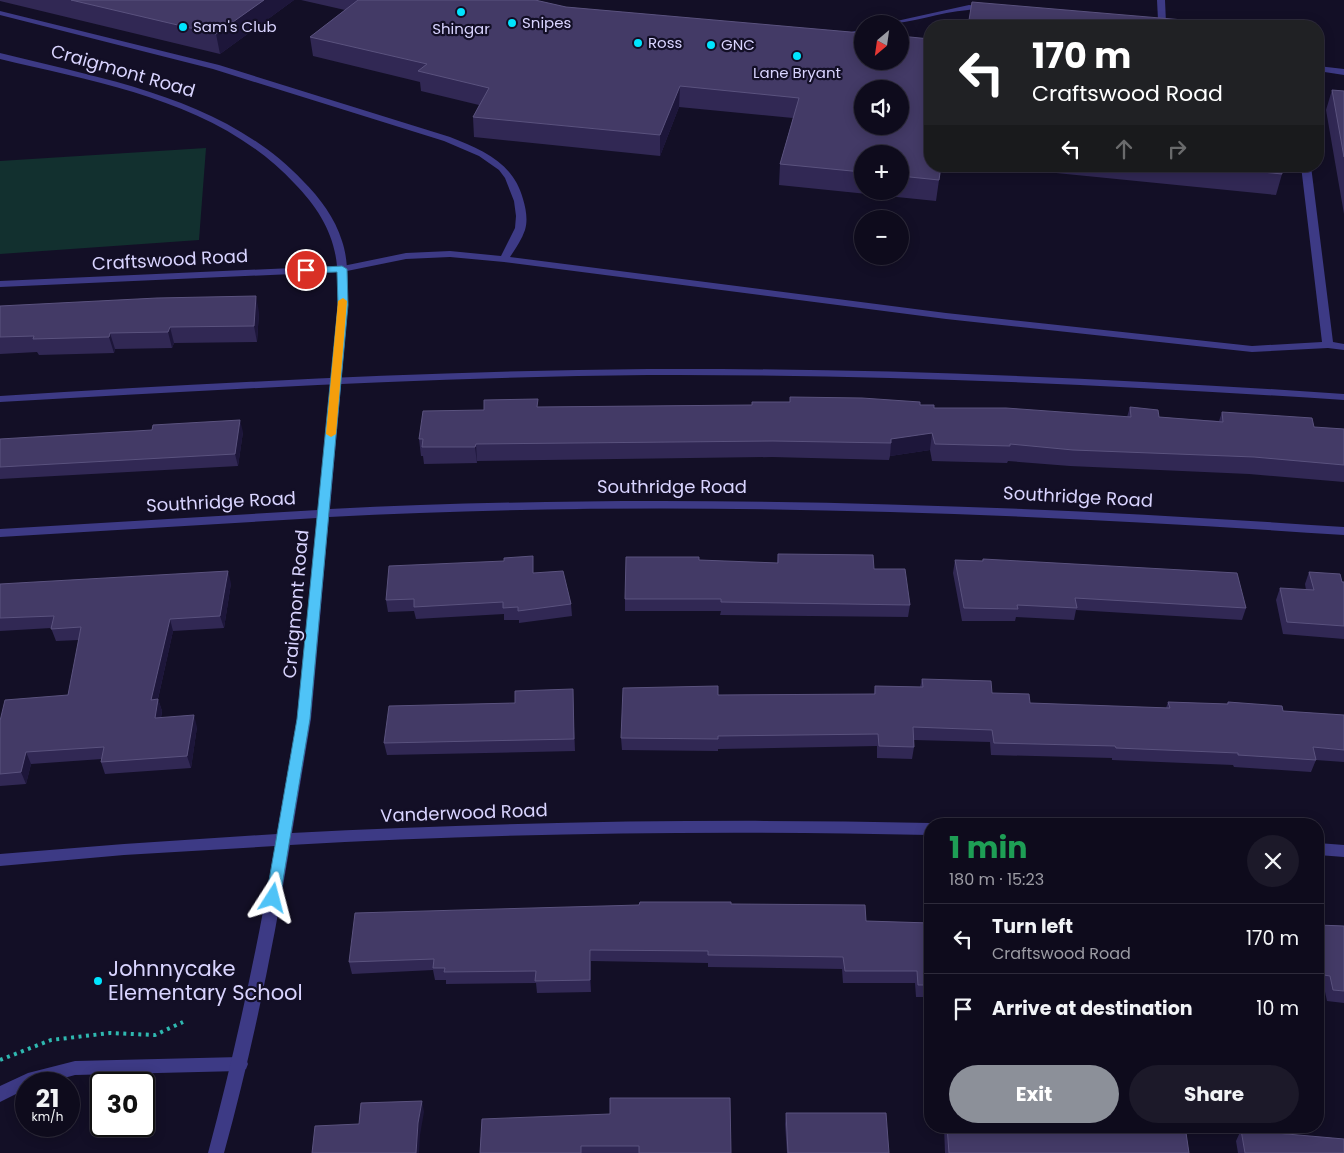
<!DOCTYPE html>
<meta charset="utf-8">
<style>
:root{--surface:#0e0b1c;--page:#1c1929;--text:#f1f3f6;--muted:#9b9ba3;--line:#2e2b3b;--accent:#8c9099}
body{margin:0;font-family:Poppins,sans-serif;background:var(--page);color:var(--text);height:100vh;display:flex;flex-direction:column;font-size:19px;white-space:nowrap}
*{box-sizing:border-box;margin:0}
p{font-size:16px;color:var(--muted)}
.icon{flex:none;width:28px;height:28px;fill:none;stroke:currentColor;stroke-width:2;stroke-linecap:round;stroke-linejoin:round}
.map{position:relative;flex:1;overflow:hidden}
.details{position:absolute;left:924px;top:818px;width:400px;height:315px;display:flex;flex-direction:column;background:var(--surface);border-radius:20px;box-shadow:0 2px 12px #0003,0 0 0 1px var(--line)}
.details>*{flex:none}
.guide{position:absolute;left:924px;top:20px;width:400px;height:152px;border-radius:20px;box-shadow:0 2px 12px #0003,0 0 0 1px var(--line);background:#202124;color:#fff;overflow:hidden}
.needle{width:32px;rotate:209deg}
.tools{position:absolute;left:854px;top:15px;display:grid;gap:10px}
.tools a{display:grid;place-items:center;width:55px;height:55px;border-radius:50%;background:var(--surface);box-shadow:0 2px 12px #0003,0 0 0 1px var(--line);font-size:25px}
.speed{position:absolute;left:15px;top:1072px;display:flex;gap:10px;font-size:25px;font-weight:700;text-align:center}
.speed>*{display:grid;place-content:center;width:65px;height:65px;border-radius:50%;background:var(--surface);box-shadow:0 2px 12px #0003,0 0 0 1px var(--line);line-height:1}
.speed small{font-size:12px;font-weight:400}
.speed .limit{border:2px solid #111;border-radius:8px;background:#fff;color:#111}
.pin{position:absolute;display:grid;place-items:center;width:42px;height:42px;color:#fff;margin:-21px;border:2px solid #fff;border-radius:50%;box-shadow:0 1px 5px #0007}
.me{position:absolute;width:55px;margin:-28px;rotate:9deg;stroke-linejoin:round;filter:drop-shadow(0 0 4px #0008)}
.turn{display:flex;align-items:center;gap:18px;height:105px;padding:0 25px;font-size:22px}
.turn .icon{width:65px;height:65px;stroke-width:2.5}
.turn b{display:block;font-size:35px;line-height:42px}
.lanes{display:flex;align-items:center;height:48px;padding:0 25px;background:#0003;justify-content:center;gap:25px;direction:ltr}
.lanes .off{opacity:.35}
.round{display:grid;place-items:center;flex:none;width:52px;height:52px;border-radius:26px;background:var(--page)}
.overview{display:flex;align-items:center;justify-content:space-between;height:85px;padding:0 25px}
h1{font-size:30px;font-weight:700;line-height:38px;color:#1e9e55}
.cta{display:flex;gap:10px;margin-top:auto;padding:10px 25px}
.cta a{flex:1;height:58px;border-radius:30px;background:var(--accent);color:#fff;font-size:20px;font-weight:700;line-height:58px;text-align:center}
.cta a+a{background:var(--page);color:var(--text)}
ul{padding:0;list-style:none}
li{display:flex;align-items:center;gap:15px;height:70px;padding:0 25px;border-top:1px solid var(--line)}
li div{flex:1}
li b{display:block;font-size:19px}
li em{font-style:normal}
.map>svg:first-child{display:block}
.green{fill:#12302f}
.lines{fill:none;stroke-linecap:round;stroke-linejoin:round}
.path{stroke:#2fb8b0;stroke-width:4;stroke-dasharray:3 4.5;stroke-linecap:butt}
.lane{fill:#3d3a85;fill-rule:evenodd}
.street{fill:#3d3a85;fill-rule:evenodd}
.wall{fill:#312854;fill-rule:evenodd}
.shaded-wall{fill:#1d163a}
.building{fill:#433a66;stroke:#5a527e;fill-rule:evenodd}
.route{fill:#4fc3f7;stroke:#337fa1}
.slow{fill:#f59e0b}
.poi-dot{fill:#00e5ff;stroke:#130f26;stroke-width:2}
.labels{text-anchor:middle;stroke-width:4.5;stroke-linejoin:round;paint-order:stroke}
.far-poi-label{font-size:15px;fill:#d9d4ff;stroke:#130f26;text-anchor:start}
.street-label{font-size:18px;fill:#d9d4ff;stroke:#130f26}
.near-poi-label{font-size:21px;fill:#d9d4ff;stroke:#130f26;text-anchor:start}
</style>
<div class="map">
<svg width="1344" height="1153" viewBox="0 0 1344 1153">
<rect width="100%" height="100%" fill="#130f26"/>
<path class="green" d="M 206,148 L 199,240 L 0,254 L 0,161 Z"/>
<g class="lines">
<path class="path" d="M 0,1060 L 51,1040 L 110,1033 L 155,1035 L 183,1022"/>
<path class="lane" d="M 1157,0 L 1165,0 L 1166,23 L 1162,25 L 1146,24 L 1146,20 L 1158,20 Z
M 969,5 L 987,7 L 991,9 C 985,14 976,9 968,10 C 939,12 912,24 883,24 Z
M 0,11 L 219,65 L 450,137 C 482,150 513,162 523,199 C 526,209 528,220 525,230 C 522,239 516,248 510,257 L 946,313 L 1252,346 L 1322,342 L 1301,166 L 1311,166 L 1333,342 L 1344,344 L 1344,350 L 1328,348 L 1252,352 L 946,319 L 504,262 L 450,257 L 406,259 L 342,272 L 338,271 L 338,267 L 406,253 L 450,251 L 501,256 L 515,228 L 516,216 L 514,201 L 505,178 L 499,170 L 479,156 L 444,141 L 213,69 L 0,15 Z
M 862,29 L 862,33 L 842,38 L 838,36 Z
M 1318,66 L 1344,69 L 1344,75 L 1318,71 Z
M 648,369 C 880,368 1112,378 1344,394 L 1344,400 C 1112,385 881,374 648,375 C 432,377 216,390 0,402 L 0,396 C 216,383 432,371 648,369 Z
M 240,1057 L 246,1059 L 248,1064 L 246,1069 L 240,1071 L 75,1075 L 42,1084 L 26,1084 L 26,1089 L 0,1102 L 0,1086 L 28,1073 L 75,1061 Z"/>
<path class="street" d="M 0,53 C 107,80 224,98 303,181 C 320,198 335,218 342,241 C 349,261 347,284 348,305 L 330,509 C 668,492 1006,504 1344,527 L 1344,535 C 1006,512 668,499 329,517 L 311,719 L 292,833 C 504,822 717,818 930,823 L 932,824 L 930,824 L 930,835 C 716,830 503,833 290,845 C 273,949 252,1051 224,1153 L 208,1153 C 235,1052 257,950 275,846 L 124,855 L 0,866 L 0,854 L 124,844 L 277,834 L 297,719 L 317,518 L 0,537 L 0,529 L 318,510 L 338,305 L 337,272 L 0,287 L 0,281 L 337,266 C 334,233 318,208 295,184 C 219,102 104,84 0,59 Z
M 1318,843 L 1344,845 L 1344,857 L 1318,855 Z"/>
</g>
<path class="wall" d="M 0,0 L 294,0 L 220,54 L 0,1 Z
M 301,0 L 535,0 L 566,7 L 862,33 L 930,166 L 941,166 L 936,201 L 779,185 L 780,164 L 793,118 L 679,107 L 660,156 L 474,137 L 473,117 L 479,105 L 421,91 L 420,82 L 313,56 L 310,37 L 345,10 ZM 862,154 L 900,154 L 900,191 L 862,191 Z
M 1332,90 L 1344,91 L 1344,214 L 1326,110 Z
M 986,166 L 1281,166 L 1282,174 L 1276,195 Z
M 0,306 L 259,312 L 257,342 L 174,343 L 172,348 L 115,349 L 114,353 L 39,355 L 37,352 L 0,354 Z
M 790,397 L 920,405 L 934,408 L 1127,417 L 1130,407 L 1159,417 L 1219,421 L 1222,412 L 1314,427 L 1344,429 L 1344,482 L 1249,474 L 1070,466 L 1008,461 L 1007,463 L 932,461 L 930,450 L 890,456 L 889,460 L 772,457 L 477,461 L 477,463 L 424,464 L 423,456 L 421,456 L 419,439 L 484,410 L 538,407 L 752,405 L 790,402 Z
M 243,432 L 238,466 L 0,479 L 0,439 Z
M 778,554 L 874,569 L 910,605 L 908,617 L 720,615 L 721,611 L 625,611 L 625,599 L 699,560 L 777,563 Z
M 983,559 L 1246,608 L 1242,620 L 1076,610 L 1074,620 L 1016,617 L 1015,621 L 962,621 L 953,573 L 955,560 L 982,561 Z
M 1309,572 L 1344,582 L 1344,639 L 1283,634 L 1276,600 L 1280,588 L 1306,590 L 1305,584 Z
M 534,573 L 571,604 L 572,616 L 519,623 L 519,620 L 504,620 L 504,614 L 416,619 L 414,611 L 388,612 L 386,600 Z
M 231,583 L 224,628 L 173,631 L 158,699 L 162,711 L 161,718 L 197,727 L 191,768 L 105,774 L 101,762 L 102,759 L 31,764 L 26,784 L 0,786 L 0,721 L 68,695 L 79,640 L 56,641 L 51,628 L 0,631 L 0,584 Z
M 922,679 L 992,693 L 1030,703 L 1166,708 L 1168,702 L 1227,704 L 1228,702 L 1283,711 L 1344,715 L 1344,762 L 1316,760 L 1311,772 L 1234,767 L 1233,765 L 1112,760 L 1112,758 L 991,755 L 990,742 L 914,740 L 914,747 L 912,759 L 877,758 L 877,746 L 718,749 L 718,751 L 622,750 L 621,738 L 718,695 L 874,694 L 875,686 L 920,687 Z
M 573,701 L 575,751 L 387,755 L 384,743 Z
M 731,904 L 866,921 L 930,923 L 930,997 L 916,997 L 915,983 L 843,983 L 842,969 L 708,967 L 708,963 L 591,961 L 591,992 L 537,993 L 536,983 L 446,984 L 446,980 L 435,980 L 433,970 L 352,974 L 349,962 Z
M 1318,925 L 1344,926 L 1344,1003 L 1327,1001 L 1324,987 L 1318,987 Z
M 786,1113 L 889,1153 L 787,1153 L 785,1124 Z
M 482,1119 L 731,1153 L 480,1153 Z
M 944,1126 L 1185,1126 L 1189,1153 L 945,1153 Z
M 1241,1130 L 1344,1153 L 1238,1153 L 1236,1141 Z"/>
<path class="shaded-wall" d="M 264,0 L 294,0 L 220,54 L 216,34 Z
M 680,86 L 679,107 L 660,156 L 660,135 Z
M 256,296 L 259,312 L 257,342 L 254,326 Z
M 170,327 L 174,343 L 172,348 L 168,332 Z
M 110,333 L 115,349 L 114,353 L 109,337 Z
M 240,420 L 243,432 L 238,466 L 235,454 Z
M 932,433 L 930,450 L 890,456 L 891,443 L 891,439 Z
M 476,444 L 477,461 L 477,463 L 475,447 Z
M 228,571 L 231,583 L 224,628 L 220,616 Z
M 170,619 L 173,631 L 155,712 L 151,700 Z
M 158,699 L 162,711 L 158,730 L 155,718 Z
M 194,715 L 197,727 L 191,768 L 187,756 Z
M 26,752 L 31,764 L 26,784 L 21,772 Z
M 590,950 L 591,961 L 591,992 L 590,980 Z
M 422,1101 L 424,1112 L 420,1135 L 419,1153 L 416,1153 L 418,1123 Z"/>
<path class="building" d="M 71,0 L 264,0 L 216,34 Z
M 358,0 L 535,0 L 566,7 L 862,33 L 862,61 L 900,61 L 900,36 L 930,39 L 930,166 L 941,166 L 939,180 L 900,176 L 900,154 L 862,154 L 862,172 L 780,164 L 799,98 L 680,86 L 660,135 L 473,117 L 489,88 L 418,71 L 427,64 L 310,37 ZM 862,89 L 900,89 L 900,126 L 862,126 Z
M 972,2 L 1254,26 L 968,26 Z
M 1332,90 L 1344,91 L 1344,157 Z
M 1203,166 L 1281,166 L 1282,174 Z
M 256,296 L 254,326 L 170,327 L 168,332 L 110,333 L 109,337 L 33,339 L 34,336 L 0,337 L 0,306 L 157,298 Z
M 790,397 L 862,398 L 920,402 L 920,405 L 934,405 L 934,408 L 1006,408 L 1131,417 L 1130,407 L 1158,410 L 1159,417 L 1223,422 L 1222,412 L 1312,418 L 1314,427 L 1344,429 L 1344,465 L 1254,457 L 1073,450 L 1010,444 L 1010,446 L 935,444 L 932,433 L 891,439 L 891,443 L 773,441 L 476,444 L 475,447 L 422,447 L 423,439 L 419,439 L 423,411 L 484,410 L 484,400 L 538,399 L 537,407 L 752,405 L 752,402 L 790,402 Z
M 240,420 L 235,454 L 0,467 L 0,439 L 152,430 L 153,425 Z
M 778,554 L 873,555 L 874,569 L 905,569 L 910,605 L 721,602 L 721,599 L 625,599 L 626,557 L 699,557 L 699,560 L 778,563 Z
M 533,556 L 533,573 L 563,571 L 571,604 L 518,611 L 518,607 L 503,608 L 503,602 L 414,607 L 414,599 L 386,600 L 389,566 L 504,561 L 504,558 Z
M 983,559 L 1237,573 L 1246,608 L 1075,598 L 1077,608 L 1017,605 L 1018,609 L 964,608 L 955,560 L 983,561 Z
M 228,571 L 220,616 L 170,619 L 151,700 L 158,699 L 155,718 L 194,715 L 187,756 L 101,762 L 104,747 L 26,752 L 21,772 L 0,774 L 0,721 L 5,700 L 68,695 L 81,627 L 51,629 L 54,616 L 0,618 L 0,584 Z
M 1309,572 L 1340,574 L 1342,582 L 1344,582 L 1344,626 L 1287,622 L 1280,588 L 1314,590 Z
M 922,679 L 991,681 L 992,693 L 1029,694 L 1030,703 L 1170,708 L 1168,702 L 1228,704 L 1228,702 L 1282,706 L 1283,711 L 1344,715 L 1344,750 L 1313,747 L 1316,760 L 1238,755 L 1238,753 L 1116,748 L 1115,746 L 994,743 L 992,730 L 913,727 L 914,747 L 879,746 L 878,734 L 718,736 L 718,739 L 621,738 L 623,688 L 718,686 L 718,695 L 875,694 L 875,686 L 923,687 Z
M 573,689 L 574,739 L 384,743 L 389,706 L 515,703 L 515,691 Z
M 640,902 L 731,902 L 731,904 L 865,905 L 866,921 L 930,923 L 930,985 L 918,985 L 917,971 L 845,971 L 843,957 L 708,955 L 708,951 L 590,950 L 590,980 L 535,981 L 536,971 L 444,972 L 445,968 L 433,968 L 434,959 L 349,962 L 355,913 L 639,905 Z
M 1318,925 L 1344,926 L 1344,991 L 1333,990 L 1330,976 L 1318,974 Z
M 610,1098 L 730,1098 L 731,1153 L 639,1153 L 639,1146 L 581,1146 L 581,1153 L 480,1153 L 482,1119 L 610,1114 Z
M 422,1101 L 418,1123 L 416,1153 L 312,1153 L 315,1126 L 359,1124 L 361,1103 Z
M 786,1113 L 886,1113 L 889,1153 L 788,1153 Z
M 947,1126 L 1185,1126 L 1189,1153 L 949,1153 Z
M 1241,1130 L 1344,1139 L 1344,1153 L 1245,1153 Z"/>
<path class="route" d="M 342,266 L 347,269 L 348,305 L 310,719 L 280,898 L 278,902 L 273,904 L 268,902 L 266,898 L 297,719 L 338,305 L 337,272 L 306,273 L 302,270 L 306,268 Z"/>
<path class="slow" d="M 343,298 L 347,301 L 336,434 L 331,437 L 326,434 L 338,301 Z"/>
<g class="poi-dot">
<circle cx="461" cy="12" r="5"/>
<circle cx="512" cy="23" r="5"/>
<circle cx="183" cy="27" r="5"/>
<circle cx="638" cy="43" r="5"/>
<circle cx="711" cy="45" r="5"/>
<circle cx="797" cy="56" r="5"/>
<circle cx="98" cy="981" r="5"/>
</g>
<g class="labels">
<g class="far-poi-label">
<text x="522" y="28">Snipes</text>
<text x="193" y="32">Sam's Club</text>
<text x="461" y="34" text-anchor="middle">Shingar</text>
<text x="648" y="48">Ross</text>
<text x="721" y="50">GNC</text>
<text x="797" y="78" text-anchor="middle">Lane Bryant</text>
</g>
<g class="street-label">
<text transform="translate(123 71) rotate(16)" y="6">Craigmont Road</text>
<text transform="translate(170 260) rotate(-3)" y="6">Craftswood Road</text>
<text x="672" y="493">Southridge Road</text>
<text transform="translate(1078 497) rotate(3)" y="6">Southridge Road</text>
<text transform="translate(221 502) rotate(-3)" y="6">Southridge Road</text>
<text transform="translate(296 604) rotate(-85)" y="6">Craigmont Road</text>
<text transform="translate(464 813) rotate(-2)" y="6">Vanderwood Road</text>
</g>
<g class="near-poi-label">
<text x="108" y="976">Johnnycake<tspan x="108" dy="24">Elementary School</tspan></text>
</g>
</g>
</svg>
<div class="tools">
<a><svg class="needle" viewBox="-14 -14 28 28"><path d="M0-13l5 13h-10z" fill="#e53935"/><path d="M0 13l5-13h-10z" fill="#9b9ba3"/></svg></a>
<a><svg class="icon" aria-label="sound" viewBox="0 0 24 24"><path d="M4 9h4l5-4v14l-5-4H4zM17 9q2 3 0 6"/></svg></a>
<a>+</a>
<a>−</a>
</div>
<div class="speed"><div>21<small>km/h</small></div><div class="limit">30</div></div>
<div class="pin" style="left:306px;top:270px;background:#d93025"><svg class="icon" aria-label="arrive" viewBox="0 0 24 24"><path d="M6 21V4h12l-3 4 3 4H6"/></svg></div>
<svg class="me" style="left:273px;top:898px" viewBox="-20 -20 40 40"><path d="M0-17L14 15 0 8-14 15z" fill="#4fc3f7" stroke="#fff" stroke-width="4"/></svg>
<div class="guide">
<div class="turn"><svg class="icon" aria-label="left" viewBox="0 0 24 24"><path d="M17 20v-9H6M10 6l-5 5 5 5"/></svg><div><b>170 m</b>Craftswood Road</div></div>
<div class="lanes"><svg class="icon" aria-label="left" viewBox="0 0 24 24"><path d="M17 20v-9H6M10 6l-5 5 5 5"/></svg><svg class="icon off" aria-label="ahead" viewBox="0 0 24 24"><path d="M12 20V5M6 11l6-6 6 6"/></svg><svg class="icon off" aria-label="right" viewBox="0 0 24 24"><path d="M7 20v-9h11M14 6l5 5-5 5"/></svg></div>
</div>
<section class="details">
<div class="overview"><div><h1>1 min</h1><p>180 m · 15:23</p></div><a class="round"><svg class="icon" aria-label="close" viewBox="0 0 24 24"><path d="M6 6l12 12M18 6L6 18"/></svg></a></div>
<ul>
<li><svg class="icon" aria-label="left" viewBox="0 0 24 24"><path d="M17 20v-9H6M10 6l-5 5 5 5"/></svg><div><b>Turn left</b><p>Craftswood Road</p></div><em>170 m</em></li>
<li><svg class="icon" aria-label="arrive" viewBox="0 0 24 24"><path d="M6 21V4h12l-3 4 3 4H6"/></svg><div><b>Arrive at destination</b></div><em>10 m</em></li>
</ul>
<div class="cta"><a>Exit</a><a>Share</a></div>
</section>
</div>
